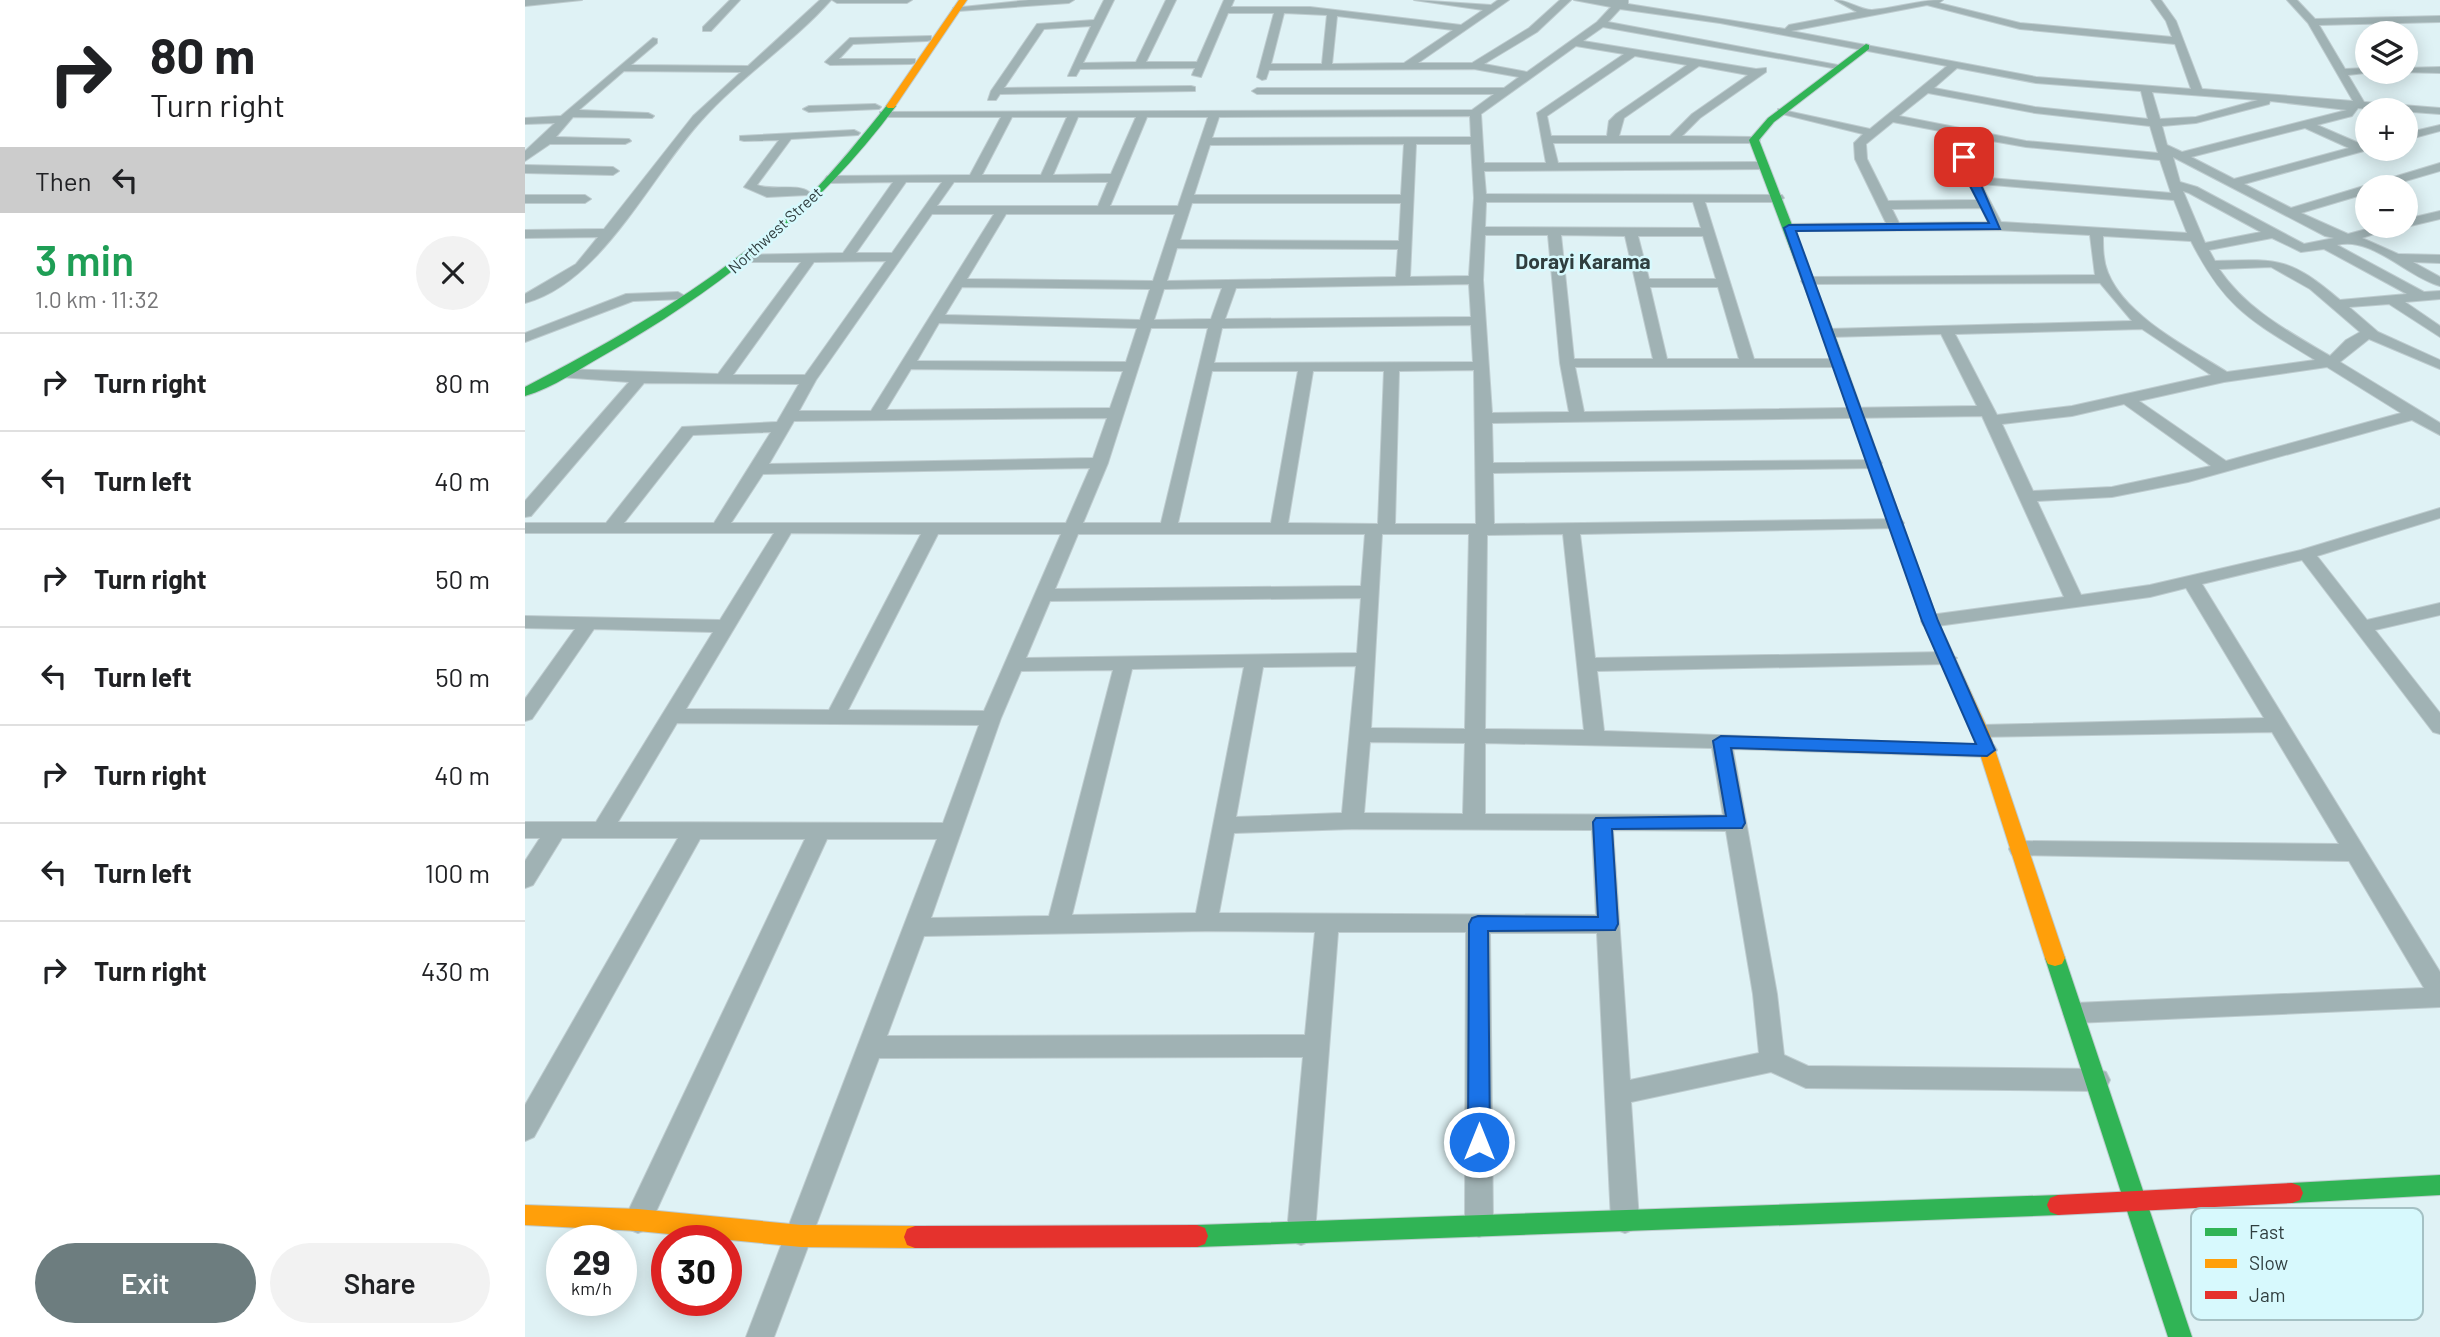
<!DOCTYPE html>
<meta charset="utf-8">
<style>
:root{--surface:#fff;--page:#f2f2f2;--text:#202124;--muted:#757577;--line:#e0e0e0;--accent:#6d7d7f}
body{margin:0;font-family:Barlow,sans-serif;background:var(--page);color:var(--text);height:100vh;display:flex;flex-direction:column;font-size:26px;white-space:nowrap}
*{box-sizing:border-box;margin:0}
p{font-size:23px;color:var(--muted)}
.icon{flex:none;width:38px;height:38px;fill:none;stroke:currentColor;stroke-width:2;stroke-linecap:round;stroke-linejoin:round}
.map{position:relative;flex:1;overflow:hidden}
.side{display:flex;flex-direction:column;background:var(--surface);width:525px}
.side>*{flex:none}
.guide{background:#fff;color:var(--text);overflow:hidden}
.buttons{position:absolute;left:1830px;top:21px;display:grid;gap:14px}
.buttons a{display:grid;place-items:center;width:63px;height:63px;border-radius:50%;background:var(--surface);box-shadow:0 4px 18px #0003;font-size:35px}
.speed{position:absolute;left:21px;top:1225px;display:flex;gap:14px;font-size:35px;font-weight:700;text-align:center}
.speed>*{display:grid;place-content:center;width:91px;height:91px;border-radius:50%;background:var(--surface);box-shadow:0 4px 18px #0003;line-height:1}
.speed small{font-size:18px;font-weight:400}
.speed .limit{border:10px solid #d22;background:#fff;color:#111}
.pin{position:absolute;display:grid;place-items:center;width:60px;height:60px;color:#fff;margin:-30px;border-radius:14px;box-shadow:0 4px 10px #0006}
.me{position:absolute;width:77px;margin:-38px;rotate:0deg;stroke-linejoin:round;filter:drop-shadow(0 0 5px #0008)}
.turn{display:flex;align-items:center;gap:24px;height:147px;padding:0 35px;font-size:32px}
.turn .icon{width:91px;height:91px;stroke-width:2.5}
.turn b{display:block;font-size:49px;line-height:60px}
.then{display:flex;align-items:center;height:66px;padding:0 35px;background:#0003;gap:14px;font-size:26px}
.round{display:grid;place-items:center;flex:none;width:74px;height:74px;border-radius:37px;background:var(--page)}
.head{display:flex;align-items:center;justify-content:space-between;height:119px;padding:0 35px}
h1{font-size:42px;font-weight:600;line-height:52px;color:#1e9e55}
.cta{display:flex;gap:14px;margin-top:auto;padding:14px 35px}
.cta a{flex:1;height:80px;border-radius:42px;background:var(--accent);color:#fff;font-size:28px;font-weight:600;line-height:80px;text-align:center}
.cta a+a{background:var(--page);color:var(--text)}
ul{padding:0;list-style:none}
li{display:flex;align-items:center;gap:21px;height:98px;padding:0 35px;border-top:2px solid var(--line)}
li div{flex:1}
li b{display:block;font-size:26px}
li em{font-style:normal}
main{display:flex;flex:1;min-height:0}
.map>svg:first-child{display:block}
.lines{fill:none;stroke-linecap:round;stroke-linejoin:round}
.street-casing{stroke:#becccf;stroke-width:2}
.fast-casing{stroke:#becccf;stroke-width:2}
.slow-casing{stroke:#becccf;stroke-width:2}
.jam-casing{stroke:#becccf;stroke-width:2}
.street{fill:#a0b2b4;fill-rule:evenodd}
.fast{fill:#30b455;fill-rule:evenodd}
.slow{fill:#ff9f0a;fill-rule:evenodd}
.jam{fill:#e5322d;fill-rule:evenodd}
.route{fill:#1a73e8;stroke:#114b97;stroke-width:2}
.labels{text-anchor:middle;stroke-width:5;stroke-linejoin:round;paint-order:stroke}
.far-street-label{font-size:16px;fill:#303e3f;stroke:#d7f9fd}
.far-district-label{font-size:21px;font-weight:bold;fill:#303e3f;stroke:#d7f9fd}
.key{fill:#d7f9fd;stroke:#a5c1c4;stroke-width:2}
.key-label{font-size:19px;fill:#303e3f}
</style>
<main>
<section class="side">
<div class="guide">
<div class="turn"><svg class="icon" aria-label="right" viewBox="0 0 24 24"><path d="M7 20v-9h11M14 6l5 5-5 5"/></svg><div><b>80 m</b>Turn right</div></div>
<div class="then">Then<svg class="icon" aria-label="left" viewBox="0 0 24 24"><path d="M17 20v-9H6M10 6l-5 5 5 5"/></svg></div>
</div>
<div class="head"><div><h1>3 min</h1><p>1.0 km · 11:32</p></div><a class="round"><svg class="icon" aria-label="close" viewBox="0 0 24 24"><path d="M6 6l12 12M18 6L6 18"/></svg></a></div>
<ul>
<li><svg class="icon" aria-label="right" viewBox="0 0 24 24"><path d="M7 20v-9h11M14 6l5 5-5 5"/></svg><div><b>Turn right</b></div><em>80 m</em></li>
<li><svg class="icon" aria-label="left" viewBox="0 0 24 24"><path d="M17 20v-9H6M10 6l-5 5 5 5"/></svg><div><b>Turn left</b></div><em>40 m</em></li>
<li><svg class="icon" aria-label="right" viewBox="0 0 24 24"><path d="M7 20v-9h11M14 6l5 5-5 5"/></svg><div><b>Turn right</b></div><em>50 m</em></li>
<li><svg class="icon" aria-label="left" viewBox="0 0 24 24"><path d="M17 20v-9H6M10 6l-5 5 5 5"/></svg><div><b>Turn left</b></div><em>50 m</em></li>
<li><svg class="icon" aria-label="right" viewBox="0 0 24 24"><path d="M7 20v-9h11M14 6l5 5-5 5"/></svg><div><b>Turn right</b></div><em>40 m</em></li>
<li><svg class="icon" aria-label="left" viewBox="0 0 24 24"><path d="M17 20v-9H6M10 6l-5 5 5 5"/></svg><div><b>Turn left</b></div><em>100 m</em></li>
<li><svg class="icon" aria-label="right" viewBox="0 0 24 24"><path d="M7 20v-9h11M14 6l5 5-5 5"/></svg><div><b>Turn right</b></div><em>430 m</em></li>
</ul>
<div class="cta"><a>Exit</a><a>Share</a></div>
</section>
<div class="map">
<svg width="1915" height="1337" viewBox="0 0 1915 1337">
<rect width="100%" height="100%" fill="#dff2f5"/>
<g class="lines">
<g class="street-casing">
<path id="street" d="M 0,0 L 57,0 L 0,6 Z
M 205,0 L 215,0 L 186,31 L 178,31 L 178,27 Z
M 295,0 L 306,0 C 267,44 215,77 176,121 C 125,177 76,283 0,303 L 0,294 L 51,264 L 73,237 L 0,238 L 0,230 L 79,229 L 168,116 L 216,72 L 99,71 L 54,110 L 123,113 L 129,116 L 127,118 L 48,117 L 31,137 L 104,139 L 106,141 L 100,144 L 25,144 L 0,161 L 0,151 L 30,123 L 0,124 L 0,118 L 36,116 L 128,38 L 132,39 L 132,43 L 106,65 L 223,66 Z
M 307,0 L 387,0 L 382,3 L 312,3 Z
M 504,0 L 549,0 L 544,3 L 433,11 L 428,8 Z
M 579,0 L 589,0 L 558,63 L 611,62 L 641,0 L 651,0 L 621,62 L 672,62 L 699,0 L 709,0 L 706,7 L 785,7 L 936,25 L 958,10 L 889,0 L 966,5 L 973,0 L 984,0 L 893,63 L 947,63 L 1004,28 L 1035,0 L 1046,0 L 1012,32 L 959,64 L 1002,72 L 1072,22 L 1086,7 L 1049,0 L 1103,0 L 1103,4 L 1260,29 L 1264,25 L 1332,12 L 1310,0 C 1323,0 1335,10 1347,10 C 1371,8 1393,0 1418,0 L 1414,3 L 1495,23 L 1647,37 L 1641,21 L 1626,0 L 1636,0 L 1651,21 L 1677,89 L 1828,101 L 1783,23 L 1762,0 L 1772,0 L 1790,19 L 1915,16 L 1915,22 L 1794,25 L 1820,69 L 1843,68 L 1843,72 L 1848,72 L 1823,75 L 1839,102 L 1915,108 L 1915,114 L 1833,108 L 1827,116 L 1792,125 L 1836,144 L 1843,143 L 1843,149 L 1846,149 L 1719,184 L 1766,208 L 1915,163 L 1915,171 L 1860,187 L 1843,187 L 1843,193 L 1776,213 L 1823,234 L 1853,226 L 1873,226 L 1837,238 L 1873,254 L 1915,255 L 1915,263 L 1888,262 L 1915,277 L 1915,286 C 1882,277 1847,236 1812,245 L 1899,292 L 1915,291 L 1915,299 L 1880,302 L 1915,326 L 1915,337 L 1864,304 L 1824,307 L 1853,332 L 1915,360 L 1915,369 L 1844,339 L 1815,362 L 1915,423 L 1915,435 L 1887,420 L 1663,482 L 1587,497 L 1512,501 L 1556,595 L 1625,585 L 1776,550 L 1915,508 L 1915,518 L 1792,556 L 1842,620 L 1915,603 L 1915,615 L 1850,630 L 1915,713 L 1915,734 L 1908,732 L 1777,560 L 1677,584 L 1915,972 L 1915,1007 L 1550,1023 L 1541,1020 L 1538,1013 L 1541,1006 L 1550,1003 L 1899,988 L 1824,861 L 1487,855 L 1484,849 L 1487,843 L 1495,841 L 1814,844 L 1747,732 L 1449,737 L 1446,732 L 1456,725 L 1739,718 L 1661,588 L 1625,597 L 1405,627 L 1398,625 L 1396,621 L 1405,615 L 1539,597 L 1457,416 L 967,423 L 968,463 L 1355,460 L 1357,463 L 1349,468 L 968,473 L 969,524 L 1376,519 L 1379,523 L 1376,527 L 1370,528 L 1055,534 L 1070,658 L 1422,652 L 1432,658 L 1422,664 L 1072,671 L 1079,731 L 1469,745 L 1472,750 L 1469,755 L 1462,757 L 1208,749 L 1252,994 L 1259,1055 L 1283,1066 L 1572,1069 L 1581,1072 L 1585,1080 L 1581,1088 L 1572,1091 L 1281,1088 L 1246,1072 L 1106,1102 L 1114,1220 L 1110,1229 L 1100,1233 L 1090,1229 L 1086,1220 L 1072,933 L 965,933 L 968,1224 L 964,1233 L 954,1237 L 944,1233 L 940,1224 L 941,932 L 813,932 L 790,1232 L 786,1241 L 776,1245 L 766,1241 L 762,1232 L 778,1057 L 354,1058 L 249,1337 L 221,1337 L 412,839 L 302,839 L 123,1229 L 113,1233 L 103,1229 L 99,1220 L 280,839 L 175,839 L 9,1137 L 0,1141 L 0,1105 L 153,838 L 37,838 L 8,885 L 0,888 L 0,861 L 15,838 L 0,838 L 0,822 L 71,822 L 188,632 L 69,629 L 7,719 L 0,721 L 0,699 L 50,629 L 0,628 L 0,616 L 195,620 L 249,533 L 0,533 L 0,523 L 81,523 L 157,427 L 252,422 L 274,384 L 119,383 L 6,516 L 0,517 L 0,501 L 104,382 L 35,377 L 28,373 L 35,369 L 193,374 L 276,262 L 223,262 L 216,258 L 218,255 L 318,253 L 368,182 L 306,183 L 300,179 L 302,176 L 445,175 L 476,117 L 359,117 L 355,116 L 355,112 L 947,110 L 969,94 L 732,94 L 727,91 L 732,88 L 979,88 L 994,77 L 949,69 L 744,70 L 741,79 L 737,80 L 732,77 L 749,13 L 703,13 L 676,77 L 667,75 L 670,68 L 555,69 L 551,76 L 543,76 L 566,26 L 519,29 L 479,88 L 666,86 L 670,87 L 670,91 L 475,94 L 471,100 L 463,100 L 466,91 L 512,24 L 569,20 ZM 1402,5 L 1495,29 L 1650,44 L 1666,89 L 1511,77 L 1266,31 ZM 1095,9 L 1195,23 L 1422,66 L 1345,129 L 1253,109 L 1253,113 L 1338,134 L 1329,143 L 1330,159 L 1361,223 L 1264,224 L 1258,228 L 1259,231 L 1471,230 L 1565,235 L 1570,275 L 1283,277 L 1276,281 L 1278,284 L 1575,283 L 1607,321 L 1303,329 L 1296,333 L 1303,337 L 1416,334 L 1452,406 L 1059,412 L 1050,367 L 1313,367 L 1320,363 L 1313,359 L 1229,359 L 1180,202 L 1253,202 L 1259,198 L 1257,195 L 961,194 L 959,171 L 1242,169 L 1242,163 L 1238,162 L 1033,163 L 1028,143 L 1229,143 L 1235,140 L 1229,137 L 1157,136 L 1175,118 L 1241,72 L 1241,68 L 1231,69 L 1058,41 L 1078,27 L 1313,69 L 1318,66 L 1083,22 ZM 759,13 L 802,15 L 797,64 L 746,64 ZM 812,16 L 928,30 L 879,63 L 807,64 ZM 1051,46 L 1099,54 L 1012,113 L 1021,163 L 959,163 L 956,114 ZM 1110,56 L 1162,65 L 1091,114 L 1084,121 L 1082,136 L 1026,136 L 1022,116 ZM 1174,66 L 1223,75 L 1167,114 L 1145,136 L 1094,136 L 1099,118 ZM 1432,68 L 1511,83 L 1616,91 L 1623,119 L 1510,107 L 1409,88 ZM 1627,92 L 1733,100 L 1671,117 L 1635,119 ZM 1403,93 L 1510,113 L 1625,126 L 1633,153 L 1501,141 L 1374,116 ZM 1745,101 L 1822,110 L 1657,152 L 1642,145 L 1637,126 L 1671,123 L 1744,104 ZM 945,116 L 946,137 L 687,138 L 694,117 ZM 487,117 L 542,117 L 516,175 L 457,175 ZM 553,117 L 611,117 L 586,174 L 528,175 ZM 622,117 L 683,117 L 653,206 L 585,206 ZM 1368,122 L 1446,137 C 1425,164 1439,173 1452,200 L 1363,201 L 1342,159 L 1341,144 ZM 1780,128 L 1824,148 L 1709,179 L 1666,157 ZM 1456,139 L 1501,147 L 1635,160 L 1646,193 L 1452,177 C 1444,160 1445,154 1456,139 ZM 879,144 L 876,195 L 669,195 L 685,145 ZM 891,144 L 946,144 L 949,198 L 944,276 L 885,277 ZM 1648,157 L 1800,236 L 1809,238 L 1779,244 L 1672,187 L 1655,182 ZM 381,182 L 417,182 L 367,253 L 331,253 ZM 429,182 L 583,182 L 573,206 L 412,206 ZM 1456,184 L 1649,200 L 1662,233 L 1476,222 ZM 1658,191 L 1664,193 L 1736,232 L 1680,243 ZM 961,202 L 1168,202 L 1176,228 L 960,227 ZM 667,203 L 876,203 L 874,241 L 655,240 ZM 1456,208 L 1463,222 L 1374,223 L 1367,209 ZM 407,214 L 469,214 L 346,411 L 274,411 L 291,380 ZM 481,214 L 650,214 L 628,281 L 442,279 ZM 960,235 L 1023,235 L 1035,363 L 1044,412 L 967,413 L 958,280 ZM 1036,235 L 1100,236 L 1128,359 L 1049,359 ZM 1113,236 L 1178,236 L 1191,279 L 1124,279 ZM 1578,236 L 1666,241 C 1701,310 1727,321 1790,360 L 1702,372 C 1664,348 1601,317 1583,273 C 1578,261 1578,248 1578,236 ZM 1747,238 L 1776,252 L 1799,249 L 1882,294 L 1815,300 C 1764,257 1754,259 1690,261 L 1684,250 ZM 652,248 L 873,249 L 871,277 L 642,281 ZM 361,261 L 280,375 L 208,375 L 289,262 ZM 1746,267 L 1785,289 L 1835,332 L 1821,340 L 1805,356 C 1763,331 1722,310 1694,269 ZM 944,284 L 946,317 L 700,319 L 711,288 ZM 437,287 L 625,289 L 615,320 L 420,315 ZM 1125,287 L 1193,287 L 1214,359 L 1142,359 ZM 697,288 L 686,319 L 629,320 L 639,289 ZM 414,323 L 612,328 L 601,362 L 392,361 ZM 946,325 L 948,362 L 689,363 L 697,328 ZM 626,328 L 683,328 L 636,523 L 558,523 L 583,463 ZM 1617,329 L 1686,375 L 1547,406 L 1472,415 L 1430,334 ZM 1802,367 L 1876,413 L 1701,461 L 1614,401 L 1699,382 ZM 386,369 L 598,371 L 585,408 L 361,410 ZM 949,370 L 951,524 L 870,524 L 874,371 ZM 687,371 L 773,371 L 746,523 L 653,523 ZM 788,371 L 859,371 L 853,524 L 763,523 ZM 1599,404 L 1686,466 L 1587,487 L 1508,491 L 1477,424 L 1547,416 ZM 582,418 L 568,458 L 244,464 L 269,421 ZM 246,432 L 189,523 L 99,523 L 168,435 ZM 565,468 L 541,523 L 206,523 L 238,474 ZM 266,533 L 396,534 L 304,710 L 161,709 ZM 413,534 L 536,534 L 459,711 L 323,710 ZM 553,534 L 840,534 L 836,586 L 530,589 ZM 857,534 L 944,534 L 940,729 L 846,728 ZM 1038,534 L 1059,730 L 960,729 L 962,535 ZM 836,598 L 832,653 L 501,658 L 525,601 ZM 831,666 L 817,813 L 711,817 L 738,667 ZM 719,667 L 671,913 L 547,915 L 607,669 ZM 588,670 L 524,916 L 406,918 L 476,718 L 496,671 ZM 152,723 L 454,725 L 418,823 L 93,822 ZM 845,742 L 940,743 L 938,814 L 839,813 ZM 960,743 L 1187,748 L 1198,815 L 960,814 ZM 827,829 L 1067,830 L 1071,915 L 694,913 L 709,833 ZM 1088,830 L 1201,831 L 1228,994 L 1234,1053 L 1105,1080 ZM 681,931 L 790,932 L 780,1035 L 362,1036 L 399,936 Z
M 406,36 L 406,40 L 402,41 L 328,44 L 314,59 L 390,59 L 390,63 L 386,64 L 305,65 L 300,62 L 325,38 Z
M 1915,67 L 1915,73 L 1876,72 L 1881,72 L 1881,68 Z
M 350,104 L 356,107 L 354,109 L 284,112 L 278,109 L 284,106 Z
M 1915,125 L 1915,131 L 1881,140 L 1881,133 Z
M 329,130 L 335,133 L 333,135 L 266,139 L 232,185 C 248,191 272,183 284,192 L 282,195 L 242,197 L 219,187 L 254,140 L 219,141 L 215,140 L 215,136 Z
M 0,165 L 88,167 L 94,171 L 88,175 L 0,173 Z
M 0,195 L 60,195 L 66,199 L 60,203 L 0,203 Z
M 1915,211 L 1915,219 L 1881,227 L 1877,226 L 1881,226 L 1881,219 Z
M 153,292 L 160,296 L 158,299 L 108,301 L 0,342 L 0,333 L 101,294 Z"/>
</g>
<g class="fast-casing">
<path id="fast" d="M 1341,44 L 1344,45 L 1344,49 L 1249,122 L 1234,140 L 1309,333 L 1387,550 L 1380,554 L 1373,550 L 1297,333 L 1224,140 L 1243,118 Z
M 363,104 L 371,106 C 293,211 194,290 81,354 C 56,368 28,388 0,396 L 0,387 C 102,334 200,277 283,197 C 312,168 337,136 363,104 Z
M 1530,950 L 1537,952 L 1540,958 L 1667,1337 L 1643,1337 L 1520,958 L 1523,952 Z
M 1915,1175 L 1915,1195 L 1767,1203 L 1759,1200 L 1756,1193 L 1759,1186 L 1767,1183 Z
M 1533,1195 L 1541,1198 L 1544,1205 L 1541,1212 L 1533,1215 L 672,1247 L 664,1244 L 661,1236 L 664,1228 L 672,1225 Z"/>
</g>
<g class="slow-casing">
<path id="slow" d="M 434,0 L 442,0 L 369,108 L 363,108 L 361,106 Z
M 1380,546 L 1387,550 L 1413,621 L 1464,732 L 1540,958 L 1537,964 L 1530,966 L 1523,964 L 1520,958 L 1448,732 L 1397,621 L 1373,550 Z
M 0,1205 L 113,1209 L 276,1225 L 390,1226 L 398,1229 L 401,1237 L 398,1245 L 390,1248 L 276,1247 L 113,1231 L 0,1225 Z"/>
</g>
<g class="jam-casing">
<path id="jam" d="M 1767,1183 L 1775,1186 L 1778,1193 L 1775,1200 L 1767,1203 L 1533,1215 L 1525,1212 L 1522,1205 L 1525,1198 L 1533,1195 Z
M 672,1225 L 680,1228 L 683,1236 L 680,1244 L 672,1247 L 390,1248 L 382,1245 L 379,1237 L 382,1229 L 390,1226 Z"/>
</g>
<use href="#street" class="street"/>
<use href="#fast" class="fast"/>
<use href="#slow" class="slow"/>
<use href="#jam" class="jam"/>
</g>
<path class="route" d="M 1439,154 L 1444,157 L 1475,229 L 1271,231 L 1413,621 L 1470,750 L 1462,756 L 1206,748 L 1220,823 L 1217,828 L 1087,829 L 1093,924 L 1090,930 L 963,931 L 965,1142 L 961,1149 L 954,1152 L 946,1149 L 943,1142 L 944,924 L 947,918 L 953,916 L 1073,917 L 1068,822 L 1071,818 L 1201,816 L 1188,741 L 1196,736 L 1451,744 L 1397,621 L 1259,228 L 1264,225 L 1464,223 L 1442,180 L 1434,157 Z"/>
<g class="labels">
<g class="far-street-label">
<text transform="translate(250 230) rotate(-42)" y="6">Northwest Street</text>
</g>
<g class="far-district-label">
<text x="1058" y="269">Dorayi Karama</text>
</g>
</g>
<rect x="1666" y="1208" width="232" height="112" rx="10" class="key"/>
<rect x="1680" y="1228" width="32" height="8" fill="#30b455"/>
<rect x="1680" y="1259" width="32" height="9" fill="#ff9f0a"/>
<rect x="1680" y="1291" width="32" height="8" fill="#e5322d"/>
<g class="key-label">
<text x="1724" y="1239">Fast</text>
<text x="1724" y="1270">Slow</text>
<text x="1724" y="1302">Jam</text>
</g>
</svg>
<div class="buttons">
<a><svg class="icon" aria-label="layers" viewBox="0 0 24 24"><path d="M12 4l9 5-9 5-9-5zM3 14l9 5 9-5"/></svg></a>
<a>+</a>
<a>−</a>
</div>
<div class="speed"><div>29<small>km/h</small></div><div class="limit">30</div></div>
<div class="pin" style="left:1439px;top:157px;background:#d93025"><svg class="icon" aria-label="arrive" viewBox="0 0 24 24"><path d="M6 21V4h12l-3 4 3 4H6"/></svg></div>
<svg class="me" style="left:954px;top:1142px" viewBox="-20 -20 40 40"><circle r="17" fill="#1a73e8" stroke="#fff" stroke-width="3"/><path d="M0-11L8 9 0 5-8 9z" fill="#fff"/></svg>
</div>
</main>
